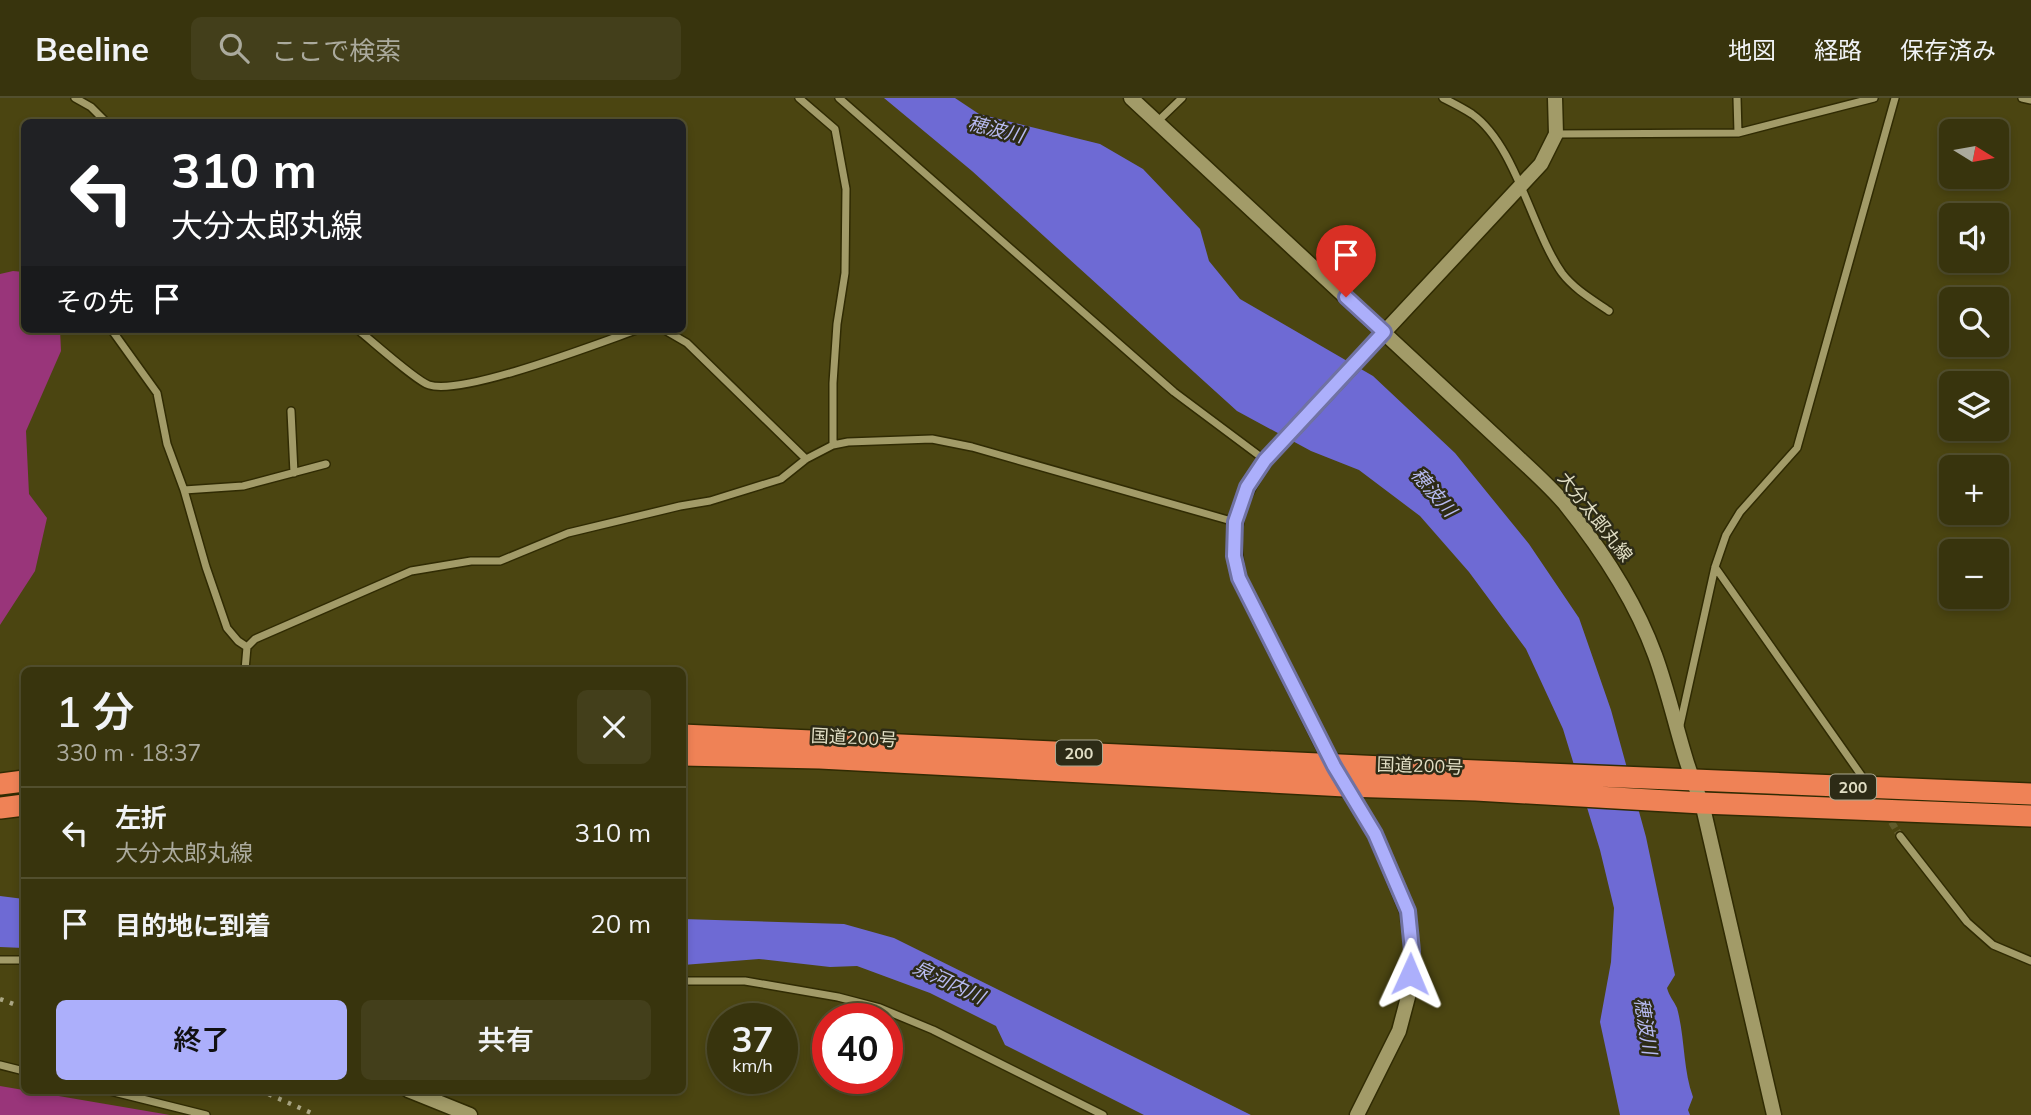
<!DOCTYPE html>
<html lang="ja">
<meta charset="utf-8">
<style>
:root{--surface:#38340d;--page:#433f1b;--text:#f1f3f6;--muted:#abaa9d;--line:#524f2e;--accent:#acaffb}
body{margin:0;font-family:Mulish,"Noto Sans JP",sans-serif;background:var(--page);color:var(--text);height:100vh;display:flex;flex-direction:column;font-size:26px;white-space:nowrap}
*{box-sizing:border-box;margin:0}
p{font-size:23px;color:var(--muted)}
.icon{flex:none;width:38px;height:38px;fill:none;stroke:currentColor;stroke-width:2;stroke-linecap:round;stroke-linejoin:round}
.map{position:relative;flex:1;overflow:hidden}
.drawer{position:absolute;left:21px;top:569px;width:665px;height:427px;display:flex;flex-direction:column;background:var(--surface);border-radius:10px;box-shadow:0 4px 10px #0003,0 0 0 2px var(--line)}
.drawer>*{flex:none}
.guide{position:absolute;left:21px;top:21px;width:665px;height:214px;border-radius:10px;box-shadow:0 4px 10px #0003,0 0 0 2px var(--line);background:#202124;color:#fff;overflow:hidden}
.needle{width:46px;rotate:101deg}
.buttons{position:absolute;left:1939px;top:21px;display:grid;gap:14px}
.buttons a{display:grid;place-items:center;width:70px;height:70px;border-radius:10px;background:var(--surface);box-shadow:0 4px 10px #0003,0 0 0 2px var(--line);font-size:35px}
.speed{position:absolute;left:707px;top:905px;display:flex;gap:14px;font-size:35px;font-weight:700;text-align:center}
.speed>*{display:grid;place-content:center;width:91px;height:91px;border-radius:50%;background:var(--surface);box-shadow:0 4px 10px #0003,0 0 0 2px var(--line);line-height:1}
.speed small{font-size:18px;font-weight:400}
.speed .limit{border:10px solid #d22;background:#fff;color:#111}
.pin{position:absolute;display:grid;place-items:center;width:60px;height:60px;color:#fff;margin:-72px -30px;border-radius:50% 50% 50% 0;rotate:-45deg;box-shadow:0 0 7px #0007}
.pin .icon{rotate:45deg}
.me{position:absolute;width:77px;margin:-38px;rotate:1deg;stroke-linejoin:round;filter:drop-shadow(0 0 5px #0008)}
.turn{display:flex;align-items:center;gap:24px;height:147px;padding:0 35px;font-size:32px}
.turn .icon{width:91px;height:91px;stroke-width:2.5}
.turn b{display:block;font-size:49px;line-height:60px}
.then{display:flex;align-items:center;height:66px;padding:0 35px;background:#0003;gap:14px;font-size:26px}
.round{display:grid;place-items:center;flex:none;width:74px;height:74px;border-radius:10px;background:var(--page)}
.overview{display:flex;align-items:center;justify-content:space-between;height:119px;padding:0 35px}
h1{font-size:42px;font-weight:600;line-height:52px}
.primary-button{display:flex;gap:14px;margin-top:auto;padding:14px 35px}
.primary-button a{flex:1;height:80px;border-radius:10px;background:var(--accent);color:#111;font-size:28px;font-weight:600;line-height:80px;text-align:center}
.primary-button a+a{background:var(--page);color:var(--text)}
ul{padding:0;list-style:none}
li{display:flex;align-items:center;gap:21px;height:91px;padding:0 35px;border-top:2px solid var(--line)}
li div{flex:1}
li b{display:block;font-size:26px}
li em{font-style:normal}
header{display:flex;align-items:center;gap:42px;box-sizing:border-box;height:98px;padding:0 35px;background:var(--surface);border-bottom:2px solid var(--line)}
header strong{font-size:33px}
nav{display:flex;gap:38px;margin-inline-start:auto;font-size:24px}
.search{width:490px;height:63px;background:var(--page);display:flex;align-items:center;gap:18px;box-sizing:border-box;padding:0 24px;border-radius:10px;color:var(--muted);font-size:26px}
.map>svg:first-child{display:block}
.green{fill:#99357a}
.water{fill:#6e6ad4}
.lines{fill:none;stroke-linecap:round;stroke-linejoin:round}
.street-tunnel{stroke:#625c2c;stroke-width:7;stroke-dasharray:7 3.5;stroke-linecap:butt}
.street-casing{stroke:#302b03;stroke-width:10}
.secondary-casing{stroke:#302b03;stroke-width:17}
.highway-casing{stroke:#302b03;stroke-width:24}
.street{stroke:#a29b68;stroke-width:7}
.secondary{stroke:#a29b68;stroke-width:14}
.highway{stroke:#ef8256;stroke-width:21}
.rail{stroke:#aba784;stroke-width:4.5;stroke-dasharray:3.5 7;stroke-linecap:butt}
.route-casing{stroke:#7072a3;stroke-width:18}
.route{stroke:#acaffb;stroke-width:12}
.labels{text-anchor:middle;stroke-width:5;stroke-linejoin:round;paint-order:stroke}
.shield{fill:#2d2b16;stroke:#aba890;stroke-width:2}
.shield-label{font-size:16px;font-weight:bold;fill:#e1dec4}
.street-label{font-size:18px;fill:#e1dec4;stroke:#2d2b16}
.water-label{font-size:19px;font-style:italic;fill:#b7baf0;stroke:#2d2b16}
</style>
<header>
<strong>Beeline</strong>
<div class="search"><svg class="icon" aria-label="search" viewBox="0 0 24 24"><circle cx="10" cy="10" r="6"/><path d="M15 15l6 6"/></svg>ここで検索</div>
<nav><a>地図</a><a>経路</a><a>保存済み</a></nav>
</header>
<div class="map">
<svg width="2031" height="1017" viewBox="0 0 2031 1017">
<rect width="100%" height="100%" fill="#4b4511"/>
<path class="green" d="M 13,173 L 24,174 L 24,231 L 60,231 L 61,253 L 26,333 L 29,396 L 47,420 L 35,473 L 0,527 L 0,176 Z
M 0,988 L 170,1017 L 0,1017 Z"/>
<path class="water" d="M 884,0 L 955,0 L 979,16 L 1100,46 L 1143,71 L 1200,131 L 1209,163 L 1240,201 L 1373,278 L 1455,355 L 1529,446 L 1579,520 L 1611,612 L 1646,739 L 1675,877 L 1667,890 C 1669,898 1674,903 1677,910 C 1685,939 1683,972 1693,999 L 1688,1012 L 1690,1017 L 1620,1017 L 1600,924 L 1611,864 L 1614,810 L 1600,752 L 1563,631 L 1526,551 L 1469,474 L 1420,418 L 1359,372 L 1311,353 L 1237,313 L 972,73 Z
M 0,798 L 24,801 L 24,850 L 0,849 Z
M 683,821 L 844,826 L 894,840 L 1251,1017 L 1144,1017 L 1005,947 L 996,928 L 930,895 L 857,868 L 830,869 L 759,861 L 683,867 Z"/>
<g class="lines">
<path class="street-tunnel" d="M 1886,715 L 1900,738"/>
<g class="street-casing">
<path id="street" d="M 75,0 L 91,9 L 106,24
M 799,0 L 835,31 L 846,91 L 845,175 L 837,226 L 833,285 L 833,347
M 839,0 L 1174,294 L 1265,362
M 1443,0 C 1453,5 1463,10 1472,16 C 1516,47 1532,133 1562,175 C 1574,191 1593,202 1609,213
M 1737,0 L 1738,35
M 2022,0 L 2031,2
M 1157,24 L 1182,0
M 1556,36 L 1738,35 L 1874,0
M 111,231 L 157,295 L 167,346 L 184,392 L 206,469 L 227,530 L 238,543 L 247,549
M 357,231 C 371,242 416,283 429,287 C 463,298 599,245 639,231 L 663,231 L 687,245 L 806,361
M 291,313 L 294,375
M 184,392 L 243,388 L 326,366
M 1715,469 L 1861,677
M 245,572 L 247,549 L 255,541 L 411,473 L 471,463 L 500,463 L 568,435 L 680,408 L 710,403 L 781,381 L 806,361 L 833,347 L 848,344 L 932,341 L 972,349 L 1235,424
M 1680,627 L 1715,469 L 1726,437 L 1740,414 L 1797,350 L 1895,0
M 1900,738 L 1967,824 L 1993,847 L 2031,863
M 0,862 L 24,862
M 682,883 L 745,883 L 838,899 L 880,910 L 933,932 L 1103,1017
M 0,967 L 24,973
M 106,992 L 206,1017"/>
</g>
<g class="secondary-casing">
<path id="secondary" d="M 1131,0 L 1508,350 C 1527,368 1548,386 1565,406 C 1602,452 1635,502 1655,557 C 1673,606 1681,658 1702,705 L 1774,1017
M 408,992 L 470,1017
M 1357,1017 L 1399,933 L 1408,899 L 1412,853 L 1407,813 L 1375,736 L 1333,668 L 1239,480 C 1228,430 1237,403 1265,362 L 1541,66 L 1556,36 L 1555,0"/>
</g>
<g class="highway-casing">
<path id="highway" d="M 682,637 C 1132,660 1581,677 2031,696
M 682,657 L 820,660 L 1345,688 L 1476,692 L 1702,705 L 2031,718
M 0,686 L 24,683
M 0,710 L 24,707"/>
</g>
<use href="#street" class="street"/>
<use href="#secondary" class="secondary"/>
<use href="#highway" class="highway"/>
<path class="rail" d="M 0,901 L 24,910
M 259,992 L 316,1017"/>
</g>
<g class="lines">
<g class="route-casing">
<path id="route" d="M 1346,199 L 1384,234 L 1265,362 L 1247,389 L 1235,424 L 1234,458 L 1239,480 L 1334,668 L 1375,736 L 1408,813 L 1412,853 L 1410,876"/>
</g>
<use href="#route" class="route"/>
</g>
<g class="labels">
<g class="shield">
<rect x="1056" y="642.5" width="46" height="25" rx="5"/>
<rect x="1830" y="676.5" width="46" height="25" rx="5"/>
</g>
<g class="shield-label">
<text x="1079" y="661">200</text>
<text x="1853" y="695">200</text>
</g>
<g class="street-label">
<text transform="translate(1595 419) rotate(52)" y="6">大分太郎丸線</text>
<text transform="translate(854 640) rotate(3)" y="6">国道200号</text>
<text transform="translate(1420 668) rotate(2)" y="6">国道200号</text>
</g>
<g class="water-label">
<text transform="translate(996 31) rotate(14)" y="7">穂波川</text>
<text transform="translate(1434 394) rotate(49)" y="7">穂波川</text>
<text transform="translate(949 884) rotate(25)" y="7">泉河内川</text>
<text transform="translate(1646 928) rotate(81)" y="7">穂波川</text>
</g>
</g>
</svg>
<div class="buttons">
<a><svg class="needle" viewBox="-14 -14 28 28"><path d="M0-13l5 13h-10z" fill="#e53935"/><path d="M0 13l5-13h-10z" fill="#abaa9d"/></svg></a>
<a><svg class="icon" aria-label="sound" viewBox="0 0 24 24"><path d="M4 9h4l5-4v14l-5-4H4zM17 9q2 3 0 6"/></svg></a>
<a><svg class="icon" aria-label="search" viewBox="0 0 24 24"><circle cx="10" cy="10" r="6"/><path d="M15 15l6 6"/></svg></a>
<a><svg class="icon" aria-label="layers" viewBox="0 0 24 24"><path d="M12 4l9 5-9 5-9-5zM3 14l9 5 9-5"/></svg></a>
<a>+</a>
<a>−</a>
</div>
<div class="speed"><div>37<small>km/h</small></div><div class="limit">40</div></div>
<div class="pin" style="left:1346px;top:199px;background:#d93025"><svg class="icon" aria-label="arrive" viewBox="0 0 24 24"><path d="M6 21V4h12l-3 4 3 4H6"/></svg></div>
<svg class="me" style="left:1410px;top:876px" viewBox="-20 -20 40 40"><path d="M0-17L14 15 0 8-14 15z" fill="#acaffb" stroke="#fff" stroke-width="4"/></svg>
<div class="guide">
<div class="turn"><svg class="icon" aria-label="left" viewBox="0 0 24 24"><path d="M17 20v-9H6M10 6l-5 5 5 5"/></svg><div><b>310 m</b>大分太郎丸線</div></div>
<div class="then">その先<svg class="icon" aria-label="arrive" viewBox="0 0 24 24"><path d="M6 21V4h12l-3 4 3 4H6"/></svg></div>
</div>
<section class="drawer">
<div class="overview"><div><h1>1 分</h1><p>330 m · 18:37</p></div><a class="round"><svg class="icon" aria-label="close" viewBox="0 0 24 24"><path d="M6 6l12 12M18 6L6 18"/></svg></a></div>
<ul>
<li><svg class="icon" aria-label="left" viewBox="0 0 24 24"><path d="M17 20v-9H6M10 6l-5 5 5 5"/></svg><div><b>左折</b><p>大分太郎丸線</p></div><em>310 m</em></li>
<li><svg class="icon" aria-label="arrive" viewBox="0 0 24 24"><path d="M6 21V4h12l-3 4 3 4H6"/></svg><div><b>目的地に到着</b></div><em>20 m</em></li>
</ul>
<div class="primary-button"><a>終了</a><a>共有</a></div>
</section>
</div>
